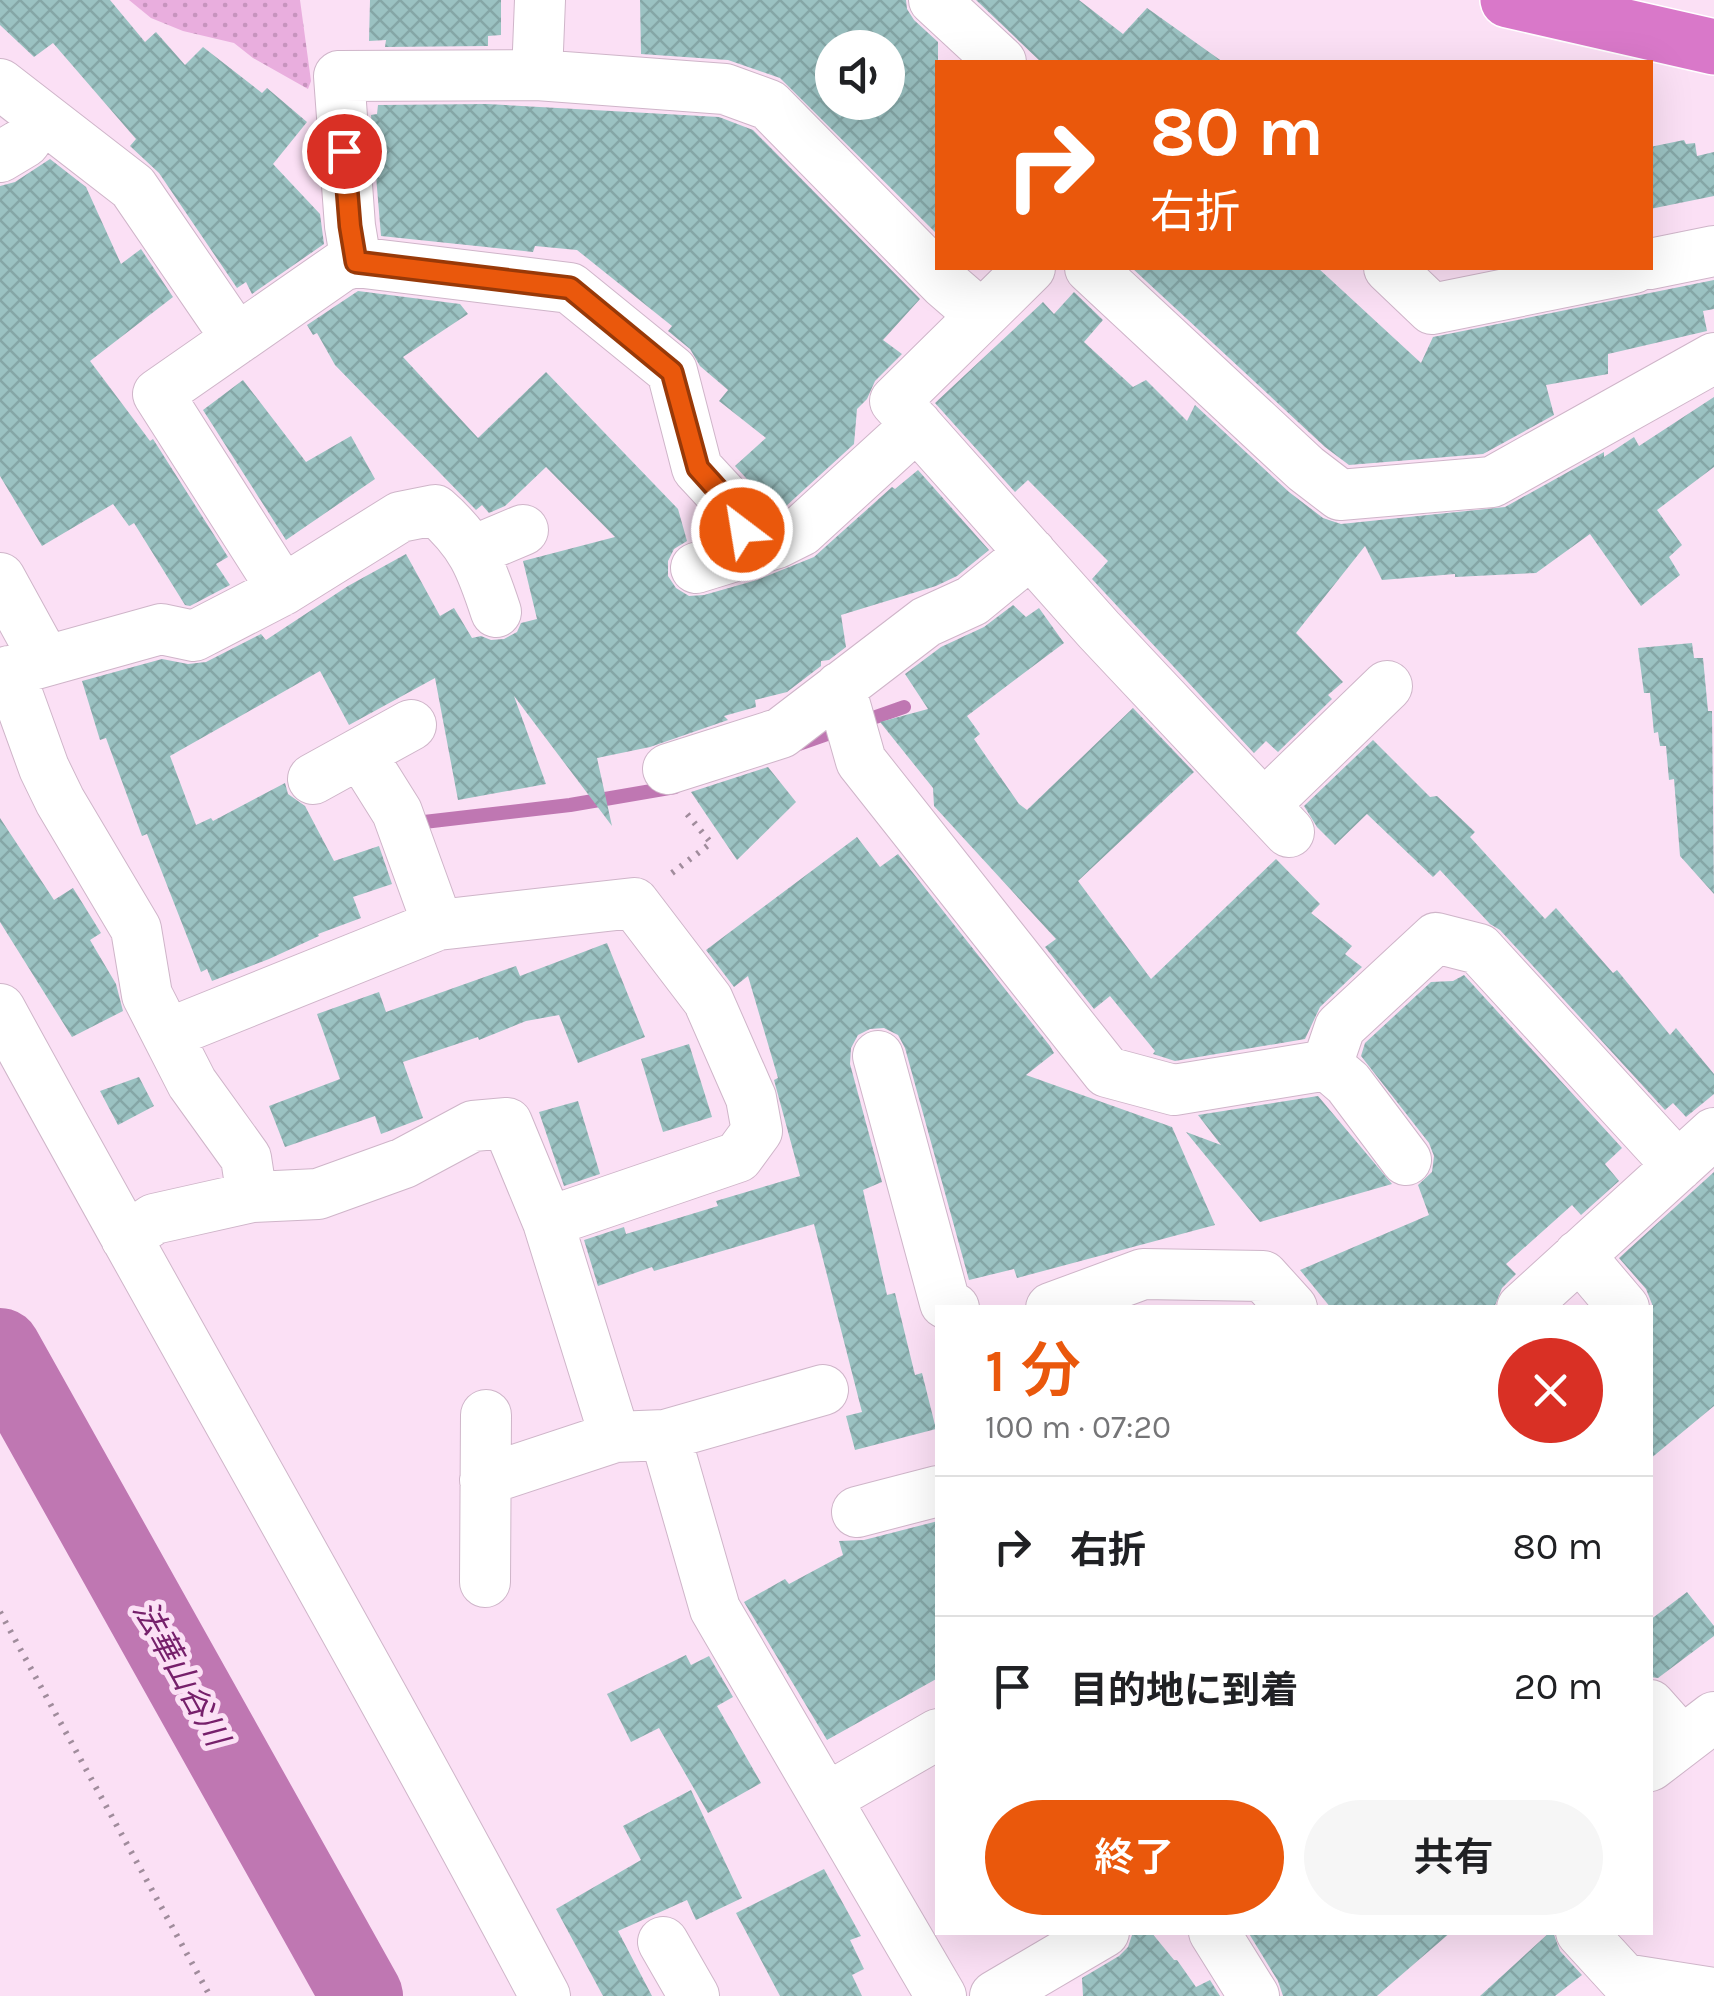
<!DOCTYPE html>
<html lang="ja">
<meta charset="utf-8">
<style>
:root{--surface:#fff;--page:#f6f6f6;--text:#202124;--muted:#757577;--line:#e0e0e0;--accent:#ea580c}
body{margin:0;font-family:Karla,"Noto Sans JP",sans-serif;background:var(--page);color:var(--text);height:100vh;display:flex;flex-direction:column;font-size:38px;white-space:nowrap}
*{box-sizing:border-box;margin:0}
p{font-size:32px;color:var(--muted)}
.icon{flex:none;width:55px;height:55px;fill:none;stroke:currentColor;stroke-width:2;stroke-linecap:round;stroke-linejoin:round}
.map{position:relative;flex:1;overflow:hidden}
.panel{position:absolute;left:935px;top:1305px;width:718px;height:630px;display:flex;flex-direction:column;background:var(--surface);border-radius:0px;box-shadow:0 10px 40px #0002}
.panel>*{flex:none}
.hud{position:absolute;left:935px;top:60px;width:718px;height:210px;border-radius:0px;box-shadow:0 10px 40px #0002;background:#ea580c;color:#fff;overflow:hidden}
.tools{position:absolute;left:815px;top:30px;display:grid;gap:20px}
.tools a{display:grid;place-items:center;width:90px;height:90px;border-radius:50%;background:var(--surface);box-shadow:0 10px 40px #0002;font-size:50px}
.pin{position:absolute;display:grid;place-items:center;width:85px;height:85px;color:#fff;margin:-42px;border:5px solid #fff;border-radius:50%;box-shadow:0 2px 10px #0007}
.me{position:absolute;width:110px;margin:-55px;rotate:329deg;stroke-linejoin:round;filter:drop-shadow(0 0 8px #0008)}
.turn{display:flex;align-items:center;gap:35px;height:210px;padding:0 50px;font-size:45px}
.turn .icon{width:130px;height:130px;stroke-width:2.5}
.turn b{display:block;font-size:70px;line-height:85px}
.round{display:grid;place-items:center;flex:none;width:105px;height:105px;border-radius:52px;background:var(--page)}
.summary{display:flex;align-items:center;justify-content:space-between;height:170px;padding:0 50px}
h1{font-size:60px;font-weight:600;line-height:75px;color:var(--accent)}
.button{display:flex;gap:20px;margin-top:auto;padding:20px 50px}
.button a{flex:1;height:115px;border-radius:60px;background:var(--accent);color:#fff;font-size:40px;font-weight:600;line-height:115px;text-align:center}
.button a+a{background:var(--page);color:var(--text)}
ul{padding:0;list-style:none}
li{display:flex;align-items:center;gap:30px;height:140px;padding:0 50px;border-top:2px solid var(--line)}
li div{flex:1}
li b{display:block;font-size:38px}
li em{font-style:normal}
.map>svg:first-child{display:block}
.grass{fill:url(#grass-dots)}
.lines{fill:none;stroke-linecap:round;stroke-linejoin:round}
.stream{stroke:#bf77b2;stroke-width:14}
.river{stroke:#bf77b2;stroke-width:82}
.building{fill:url(#building-cross-hatch);fill-rule:evenodd}
.minor-casing{stroke:#cfb5c9;stroke-width:52}
.highway-casing{stroke:#fff;stroke-width:58}
.path{stroke:#a08c9c;stroke-width:6;stroke-dasharray:2.5 8;stroke-linecap:butt}
.minor{stroke:#fff;stroke-width:50}
.highway{stroke:#d978c9;stroke-width:55}
.route-casing{stroke:#983908;stroke-width:25}
.route{stroke:#ea580c;stroke-width:18}
.labels{text-anchor:middle;stroke-width:10;stroke-linejoin:round;paint-order:stroke}
.water-label{font-size:32px;font-style:italic;fill:#76206b;stroke:#fbe0f5}
</style>
<div class="map">
<svg width="1714" height="1996" viewBox="0 0 1714 1996">
<defs>
<pattern id="grass-dots" width="8" height="8" patternUnits="userSpaceOnUse" patternTransform="scale(2.5)"><rect width="8" height="8" fill="#e9aede"/><path d="M2 2h.1M6 6h.1" fill="none" stroke="#c794be" stroke-width="1.8" stroke-linecap="round"/></pattern>
<pattern id="building-cross-hatch" width="8" height="8" patternUnits="userSpaceOnUse" patternTransform="scale(2.5)"><rect width="8" height="8" fill="#9bc2c2"/><path d="M0 0l8 8M0 8l8-8" fill="none" stroke="#85a6a6"/></pattern>
</defs>
<rect width="100%" height="100%" fill="#fbe0f5"/>
<path class="grass" d="M 129,0 L 300,0 L 311,81 L 308,89 L 253,58 L 234,43 L 183,31 L 151,18 Z"/>
<g class="lines">
<path class="stream" d="M 799,744 L 904,707
M 424,822 L 570,805 L 675,787"/>
<path class="river" d="M 0,1349 L 362,1996"/>
</g>
<path class="building" d="M 0,0 L 110,0 L 145,42 L 156,32 L 185,65 L 203,47 L 262,93 L 267,88 L 307,122 L 273,164 L 320,214 L 324,244 L 252,294 L 246,282 L 237,288 L 159,173 L 130,146 L 136,139 L 53,43 L 34,57 L 0,25 Z
M 370,0 L 501,0 L 501,35 L 488,36 L 488,46 L 385,47 L 386,40 L 369,41 Z
M 640,0 L 906,0 L 907,9 L 914,20 L 938,42 L 938,235 L 780,78 L 728,60 L 641,54 ZM 832,48 L 888,48 L 888,102 L 832,102 Z
M 976,0 L 1079,0 L 1123,34 L 1147,8 L 1223,62 L 1041,62 Z
M 487,104 L 719,117 L 753,130 L 920,299 L 883,340 L 902,354 L 875,381 L 867,399 L 857,409 L 854,444 L 785,507 L 767,516 L 757,490 L 735,466 L 766,438 L 719,401 L 728,390 L 700,366 L 690,349 L 668,331 L 672,326 L 577,250 L 535,246 L 533,252 L 381,236 L 371,115 L 377,114 L 378,105 Z
M 1684,140 L 1686,144 L 1695,143 L 1697,156 L 1714,152 L 1714,196 L 1650,209 L 1650,147 Z
M 50,159 L 86,187 L 121,264 L 141,249 L 173,297 L 90,361 L 150,441 L 153,439 L 228,557 L 216,564 L 230,585 L 190,606 L 185,605 L 134,523 L 129,526 L 113,504 L 42,546 L 0,476 L 0,186 L 15,182 Z
M 1132,268 L 1318,268 L 1421,363 L 1433,337 L 1714,280 L 1714,309 L 1703,311 L 1707,331 L 1608,354 L 1608,374 L 1546,385 L 1554,415 L 1483,454 L 1349,465 L 1325,447 Z
M 358,291 L 460,304 L 468,314 L 403,357 L 478,438 L 546,372 L 678,509 L 687,541 L 674,549 L 668,561 L 668,576 L 676,588 L 689,596 L 704,595 L 757,580 L 814,557 L 892,487 L 895,489 L 918,470 L 989,550 L 957,576 L 936,586 L 841,615 L 846,647 L 829,660 L 821,661 L 821,666 L 787,692 L 755,700 L 756,707 L 724,716 L 728,720 L 650,747 L 597,758 L 612,826 L 514,696 L 546,784 L 458,800 L 435,678 L 349,725 L 320,671 L 170,756 L 196,825 L 211,818 L 213,821 L 285,783 L 288,794 L 305,806 L 334,861 L 379,846 L 392,884 L 353,897 L 361,918 L 318,934 L 319,936 L 269,959 L 212,981 L 207,969 L 201,972 L 147,834 L 142,836 L 106,738 L 100,740 L 82,681 L 162,659 L 188,664 L 206,662 L 261,634 L 266,640 L 348,586 L 406,554 L 440,616 L 454,608 L 472,638 L 481,636 L 491,640 L 504,639 L 517,632 L 521,623 L 537,619 L 523,561 L 615,537 L 546,467 L 505,506 L 489,513 L 482,505 L 476,510 L 335,365 L 317,333 L 313,335 L 307,325 Z
M 1074,292 L 1103,320 L 1084,342 L 1133,387 L 1146,380 L 1187,421 L 1195,405 L 1289,492 L 1323,518 L 1341,524 L 1505,507 L 1604,452 L 1604,457 L 1634,437 L 1639,446 L 1714,397 L 1714,467 L 1657,510 L 1682,545 L 1669,557 L 1680,575 L 1641,606 L 1590,534 L 1536,573 L 1455,577 L 1455,574 L 1382,580 L 1365,546 L 1296,633 L 1343,682 L 1328,695 L 1332,699 L 1278,752 L 1266,741 L 1254,753 L 1092,579 L 1108,561 L 1028,480 L 1015,492 L 935,403 L 1043,302 L 1054,314 Z
M 243,380 L 306,462 L 351,436 L 375,479 L 286,540 L 203,410 Z
M 1013,605 L 1026,617 L 1039,608 L 1064,643 L 967,716 L 980,734 L 974,739 L 1019,804 L 1027,810 L 1133,708 L 1194,772 L 1078,881 L 1151,979 L 1276,859 L 1320,904 L 1311,913 L 1352,946 L 1345,954 L 1362,967 L 1320,1007 L 1305,1039 L 1175,1061 L 1153,1054 L 1155,1051 L 1110,996 L 1094,1009 L 1045,947 L 1056,939 L 934,806 L 933,788 L 880,722 L 928,709 L 905,674 L 941,647 L 984,627 Z
M 1692,643 L 1694,658 L 1703,658 L 1708,711 L 1712,711 L 1714,894 L 1680,856 L 1674,779 L 1669,780 L 1666,746 L 1660,746 L 1658,732 L 1654,733 L 1650,693 L 1644,693 L 1638,648 Z
M 1373,740 L 1430,797 L 1437,796 L 1475,832 L 1470,837 L 1545,919 L 1556,908 L 1613,973 L 1617,970 L 1670,1035 L 1676,1028 L 1714,1074 L 1714,1094 L 1686,1117 L 1673,1103 L 1665,1110 L 1500,930 L 1490,924 L 1440,870 L 1433,877 L 1367,814 L 1335,845 L 1317,827 L 1304,806 Z
M 768,767 L 796,802 L 737,860 L 691,792 Z
M 0,818 L 54,900 L 73,888 L 101,933 L 90,940 L 116,984 L 123,1011 L 72,1037 L 0,922 Z
M 857,837 L 880,867 L 898,854 L 1050,1046 L 1054,1053 L 1026,1075 L 1172,1127 L 1215,1225 L 1017,1278 L 1014,1269 L 969,1280 L 905,1048 L 898,1035 L 884,1028 L 870,1029 L 858,1035 L 851,1048 L 850,1064 L 882,1182 L 863,1190 L 887,1295 L 895,1293 L 915,1375 L 922,1373 L 936,1429 L 855,1450 L 846,1416 L 862,1412 L 814,1224 L 654,1271 L 652,1267 L 598,1286 L 584,1240 L 624,1227 L 626,1234 L 718,1206 L 716,1201 L 800,1176 L 774,1080 L 778,1078 L 748,976 L 734,987 L 706,950 Z
M 607,943 L 645,1037 L 578,1063 L 559,1015 L 526,1021 L 479,1040 L 478,1037 L 403,1062 L 423,1118 L 381,1134 L 375,1116 L 285,1147 L 269,1106 L 340,1079 L 317,1014 L 379,992 L 386,1012 L 516,966 L 520,976 Z
M 1464,975 L 1622,1148 L 1605,1164 L 1619,1181 L 1581,1215 L 1572,1205 L 1506,1264 L 1516,1274 L 1502,1288 L 1494,1308 L 1331,1308 L 1300,1270 L 1429,1215 L 1418,1185 L 1432,1172 L 1434,1156 L 1429,1143 L 1361,1056 L 1365,1043 L 1431,982 L 1453,981 Z
M 689,1044 L 712,1117 L 663,1132 L 641,1059 Z
M 139,1077 L 154,1106 L 118,1125 L 100,1091 Z
M 1318,1096 L 1392,1184 L 1260,1222 L 1186,1132 L 1221,1145 L 1198,1115 Z
M 578,1101 L 600,1174 L 564,1186 L 539,1112 Z
M 1714,1172 L 1714,1406 L 1650,1459 L 1652,1304 L 1646,1289 L 1619,1258 Z
M 938,1521 L 938,1678 L 827,1740 L 744,1602 L 785,1579 L 789,1584 L 843,1555 L 839,1541 L 864,1540 Z
M 1687,1592 L 1714,1626 L 1714,1636 L 1658,1678 L 1650,1677 L 1650,1620 Z
M 686,1655 L 691,1665 L 709,1656 L 733,1697 L 717,1706 L 761,1783 L 708,1813 L 659,1728 L 631,1742 L 607,1694 Z
M 691,1790 L 742,1898 L 696,1920 L 687,1900 L 618,1931 L 652,1996 L 603,1996 L 556,1909 L 641,1860 L 623,1826 Z
M 824,1869 L 861,1936 L 850,1940 L 864,1969 L 852,1975 L 862,1996 L 780,1996 L 736,1913 Z
M 1133,1932 L 1151,1932 L 1174,1960 L 1177,1960 L 1196,1987 L 1210,1980 L 1220,1996 L 1083,1996 L 1082,1978 L 1119,1956 L 1128,1947 Z
M 1248,1932 L 1451,1932 L 1377,1996 L 1283,1996 L 1278,1981 Z
M 1550,1932 L 1553,1932 L 1560,1951 L 1582,1975 L 1555,1996 L 1480,1996 Z"/>
<g class="lines">
<g class="minor-casing">
<path id="minor" d="M 934,0 L 1001,62
M 537,75 L 540,0
M 0,84 L 133,187 L 237,339
M 0,157 L 25,142 L 42,117
M 356,262 L 350,226 L 339,76 L 537,75 L 725,89 L 769,105 L 944,283 L 981,315
M 1650,264 L 1714,251
M 1030,268 L 895,401 L 1099,630 L 1289,832
M 1090,268 L 1306,469 L 1340,495 L 1492,482 L 1714,358
M 1389,268 L 1432,309 L 1634,268
M 473,551 L 523,530
M 696,568 L 777,543 L 801,531 L 917,425
M 0,578 L 45,660
M 283,590 L 158,394 L 342,266 L 356,262 L 570,288 L 672,371 L 697,468 L 735,509 L 749,552
M 9,671 L 44,768 L 60,801 L 136,929 L 147,995 L 192,1083 L 246,1158 L 252,1197
M 0,674 L 161,629 L 194,636 L 283,590 L 400,517 L 435,510 C 472,542 481,566 496,612
M 840,687 L 861,761 L 1107,1072 L 1174,1090 L 1327,1065 L 1340,1027 L 1436,938 L 1479,949 L 1678,1166
M 360,753 L 397,812 L 438,925
M 668,769 L 781,733 L 926,622 L 972,601 L 1031,553
M 313,779 L 411,725
M 1264,805 L 1387,686
M 0,1009 C 180,1339 369,1664 545,1996
M 167,1034 L 438,925 L 634,903 L 708,1000 L 751,1098 L 757,1131 L 738,1157 L 548,1222
M 878,1056 L 945,1303 L 954,1308
M 1327,1065 L 1348,1083 L 1406,1160
M 126,1238 L 154,1219 L 252,1197 L 318,1194 L 404,1163 L 473,1126 L 507,1123 L 548,1222 L 615,1437
M 1579,1255 L 1624,1308
M 1051,1308 L 1143,1274 L 1263,1276 L 1292,1308
M 1522,1308 L 1714,1133
M 665,1435 L 715,1609 L 941,1996
M 485,1480 L 615,1437 L 665,1435 L 823,1390
M 857,1512 L 938,1491
M 485,1582 L 486,1415
M 1650,1705 L 1682,1741
M 1650,1766 L 1714,1717
M 827,1798 L 938,1734
M 1214,1932 L 1254,1996
M 1581,1932 L 1624,1979 L 1714,1993
M 663,1942 L 694,1996
M 995,1996 L 1104,1932"/>
</g>
<g class="highway-casing">
<path id="highway" d="M 1508,0 L 1714,47"/>
</g>
<path class="path" d="M 672,873 L 711,843 L 687,814
M 0,1612 L 210,1996"/>
<use href="#minor" class="minor"/>
<use href="#highway" class="highway"/>
</g>
<g class="lines">
<g class="route-casing">
<path id="route" d="M 344,151 L 350,226 L 356,262 L 570,288 L 672,372 L 698,468 L 735,509 L 742,530"/>
</g>
<use href="#route" class="route"/>
</g>
<g class="labels">
<g class="water-label">
<text transform="translate(181 1673) rotate(61)" y="11">法華山谷川</text>
</g>
</g>
</svg>
<div class="tools">
<a><svg class="icon" aria-label="sound" viewBox="0 0 24 24"><path d="M4 9h4l5-4v14l-5-4H4zM17 9q2 3 0 6"/></svg></a>
</div>
<div class="pin" style="left:344px;top:151px;background:#d93025"><svg class="icon" aria-label="arrive" viewBox="0 0 24 24"><path d="M6 21V4h12l-3 4 3 4H6"/></svg></div>
<svg class="me" style="left:742px;top:530px" viewBox="-20 -20 40 40"><circle r="17" fill="#ea580c" stroke="#fff" stroke-width="3"/><path d="M0-11L8 9 0 5-8 9z" fill="#fff"/></svg>
<div class="hud">
<div class="turn"><svg class="icon" aria-label="right" viewBox="0 0 24 24"><path d="M7 20v-9h11M14 6l5 5-5 5"/></svg><div><b>80 m</b>右折</div></div>
</div>
<section class="panel">
<div class="summary"><div><h1>1 分</h1><p>100 m · 07:20</p></div><a class="round" style="background:#d93025;color:#fff"><svg class="icon" aria-label="close" viewBox="0 0 24 24"><path d="M6 6l12 12M18 6L6 18"/></svg></a></div>
<ul>
<li><svg class="icon" aria-label="right" viewBox="0 0 24 24"><path d="M7 20v-9h11M14 6l5 5-5 5"/></svg><div><b>右折</b></div><em>80 m</em></li>
<li><svg class="icon" aria-label="arrive" viewBox="0 0 24 24"><path d="M6 21V4h12l-3 4 3 4H6"/></svg><div><b>目的地に到着</b></div><em>20 m</em></li>
</ul>
<div class="button"><a>終了</a><a>共有</a></div>
</section>
</div>
